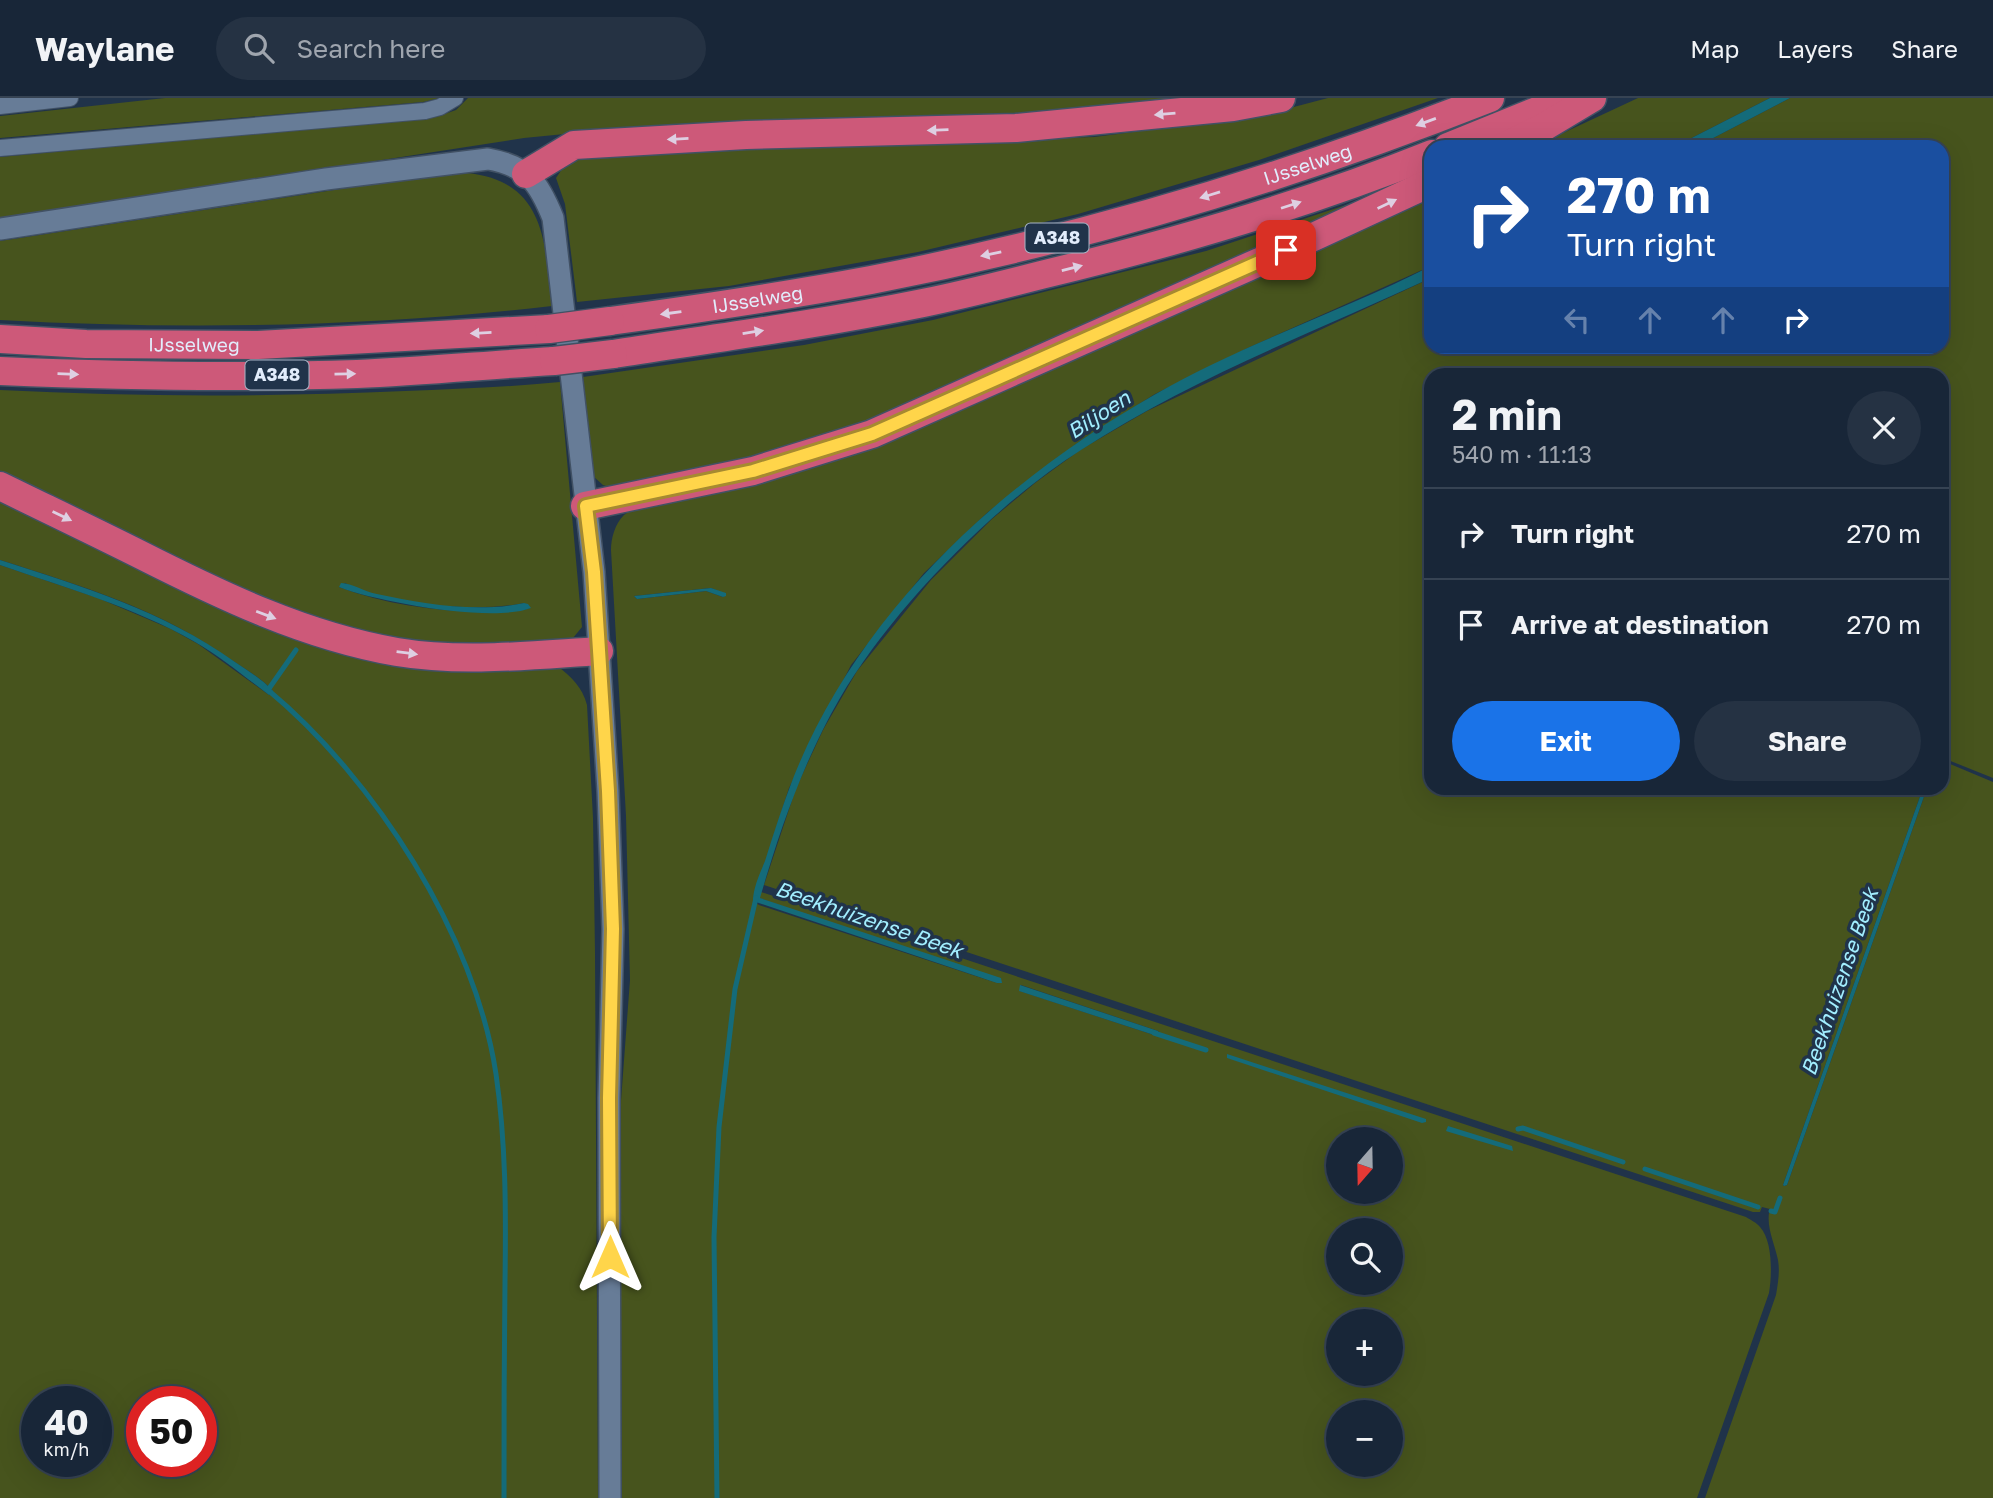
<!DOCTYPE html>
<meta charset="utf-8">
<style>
:root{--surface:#182638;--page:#253243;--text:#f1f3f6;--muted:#9fa5ae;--line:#364353;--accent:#1a73e8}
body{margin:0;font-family:"Golos Text",sans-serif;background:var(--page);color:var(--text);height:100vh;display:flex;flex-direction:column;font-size:26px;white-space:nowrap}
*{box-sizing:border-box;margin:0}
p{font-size:23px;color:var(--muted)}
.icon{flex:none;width:38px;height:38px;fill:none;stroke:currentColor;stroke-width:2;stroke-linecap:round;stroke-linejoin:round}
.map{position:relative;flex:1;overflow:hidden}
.details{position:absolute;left:1424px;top:270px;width:525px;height:427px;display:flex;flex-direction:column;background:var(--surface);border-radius:21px;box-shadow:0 7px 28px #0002,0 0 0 2px var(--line)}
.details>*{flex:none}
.banner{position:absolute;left:1424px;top:42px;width:525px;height:214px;border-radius:21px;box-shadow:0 7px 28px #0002,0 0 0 2px var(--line);background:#1a4fa0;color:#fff;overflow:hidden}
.needle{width:46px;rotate:200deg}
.controls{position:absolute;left:1326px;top:1029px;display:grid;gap:14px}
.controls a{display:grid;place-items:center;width:77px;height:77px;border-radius:50%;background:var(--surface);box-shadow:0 7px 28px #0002,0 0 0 2px var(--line);font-size:35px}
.speed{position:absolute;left:21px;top:1288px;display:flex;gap:14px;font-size:35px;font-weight:700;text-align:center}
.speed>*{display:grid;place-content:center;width:91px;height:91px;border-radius:50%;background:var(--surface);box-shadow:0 7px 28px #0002,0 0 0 2px var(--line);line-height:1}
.speed small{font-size:18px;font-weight:400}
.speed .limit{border:10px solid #d22;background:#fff;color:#111}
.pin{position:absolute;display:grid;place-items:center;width:60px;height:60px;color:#fff;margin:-30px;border-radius:14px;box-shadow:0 4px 10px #0006}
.me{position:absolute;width:77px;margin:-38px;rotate:0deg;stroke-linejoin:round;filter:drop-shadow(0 0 5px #0008)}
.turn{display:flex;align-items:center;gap:24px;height:147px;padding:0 28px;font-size:32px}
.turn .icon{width:91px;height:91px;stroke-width:2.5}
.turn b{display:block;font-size:49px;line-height:60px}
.lanes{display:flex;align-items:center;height:66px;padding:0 28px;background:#0003;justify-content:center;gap:35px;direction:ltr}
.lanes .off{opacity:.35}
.round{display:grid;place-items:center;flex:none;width:74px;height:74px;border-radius:37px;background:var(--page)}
.overview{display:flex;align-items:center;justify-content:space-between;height:119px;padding:0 28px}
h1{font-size:42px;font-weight:700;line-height:52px}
.primary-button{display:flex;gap:14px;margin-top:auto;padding:14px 28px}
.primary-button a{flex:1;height:80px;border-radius:42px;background:var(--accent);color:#fff;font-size:28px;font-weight:700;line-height:80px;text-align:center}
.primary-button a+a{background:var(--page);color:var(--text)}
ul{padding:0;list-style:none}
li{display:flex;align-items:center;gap:21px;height:91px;padding:0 28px;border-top:2px solid var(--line)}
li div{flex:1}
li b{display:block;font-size:26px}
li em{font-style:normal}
header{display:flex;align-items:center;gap:42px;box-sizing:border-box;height:98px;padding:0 35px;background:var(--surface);border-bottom:2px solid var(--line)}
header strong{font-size:33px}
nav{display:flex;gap:38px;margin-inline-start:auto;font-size:24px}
.search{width:490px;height:63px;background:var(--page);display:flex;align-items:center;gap:18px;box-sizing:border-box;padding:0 24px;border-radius:38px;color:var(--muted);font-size:26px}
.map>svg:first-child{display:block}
.green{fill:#47541d;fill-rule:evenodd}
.water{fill:#146b7a}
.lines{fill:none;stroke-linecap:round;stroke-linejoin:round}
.stream{stroke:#146b7a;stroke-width:5}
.minor-casing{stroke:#415164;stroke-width:18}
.secondary-casing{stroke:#415164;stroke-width:24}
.motorway-casing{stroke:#415164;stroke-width:31}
.minor{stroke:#677c97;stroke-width:16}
.secondary{stroke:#677c97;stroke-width:21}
.motorway{stroke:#cd5979;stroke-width:28}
.motorway-bridge-casing{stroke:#415164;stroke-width:31;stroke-linecap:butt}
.motorway-bridge{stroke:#cd5979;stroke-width:28}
.oneway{fill:#decfe2}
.route-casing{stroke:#a68a30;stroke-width:18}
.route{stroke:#ffd54a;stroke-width:12}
.labels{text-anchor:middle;stroke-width:7;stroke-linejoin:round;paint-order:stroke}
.shield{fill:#20334a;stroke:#a8b5c7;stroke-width:2}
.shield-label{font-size:18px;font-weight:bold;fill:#e2edfc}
.street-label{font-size:19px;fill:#e2edfc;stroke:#20334a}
.water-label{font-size:21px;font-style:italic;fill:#a2eeff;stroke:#20334a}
</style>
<header>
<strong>Waylane</strong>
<div class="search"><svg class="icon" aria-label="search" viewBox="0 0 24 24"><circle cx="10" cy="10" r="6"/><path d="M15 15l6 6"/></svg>Search here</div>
<nav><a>Map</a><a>Layers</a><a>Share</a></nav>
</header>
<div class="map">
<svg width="1993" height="1400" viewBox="0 0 1993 1400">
<rect width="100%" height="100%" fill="#20334a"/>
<path class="green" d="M 165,0 L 440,0 L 423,4 L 0,40 L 0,18 Z
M 468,0 L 1229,0 L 1047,18 L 626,30 L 524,40 L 0,121 L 0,59 L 436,19 L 456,12 Z
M 1328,0 L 1438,0 L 1259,62 L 1078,116 L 918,154 L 729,188 L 577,204 L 565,106 L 556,80 L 570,59 L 644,54 L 1094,39 L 1259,18 Z
M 1638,0 L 1770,0 L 1674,49 L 1533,49 Z
M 1790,0 L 1993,0 L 1993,680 L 1943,660 L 1942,276 L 1432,276 L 1432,690 L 1923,690 L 1783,1087 L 1784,1088 L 1787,1087 L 1927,690 L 1942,690 L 1943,663 L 1993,684 L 1993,1400 L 1705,1400 L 1776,1197 C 1778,1185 1780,1174 1778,1162 C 1775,1146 1765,1127 1770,1111 L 1762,1109 L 1760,1114 L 1753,1114 L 764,787 L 796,690 L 823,632 L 857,573 L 931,482 L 992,421 L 1035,385 L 1080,352 L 1147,313 L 1431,180 L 1432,248 L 1942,248 L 1942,49 L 1696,49 Z
M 467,75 C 546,83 545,145 552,208 C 369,229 184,232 0,222 L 0,143 L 432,77 Z
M 1431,96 L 1431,168 L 1250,249 L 1155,296 L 1080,343 L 988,414 L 924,475 L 851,567 L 789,690 L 753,803 L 759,807 L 1000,886 L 759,800 L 761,794 L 1746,1119 C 1751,1122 1757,1125 1760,1129 C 1773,1143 1772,1178 1769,1195 L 1697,1400 L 622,1400 L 620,1016 L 630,882 L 626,718 L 611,452 C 611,440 615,426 624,417 C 646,399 711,392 740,386 ZM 711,490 L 726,496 L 723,499 L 706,493 L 637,501 L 634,498 ZM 1021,887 L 1158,933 L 1159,934 L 1154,937 L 1020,893 ZM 1339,1041 L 1391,1041 L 1391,1094 L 1339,1094 ZM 1339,1132 L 1391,1132 L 1391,1185 L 1339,1185 ZM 1339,1223 L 1391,1223 L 1391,1276 L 1339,1276 ZM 1339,1314 L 1391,1314 L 1391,1367 L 1339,1367 Z
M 1358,103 L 1367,106 L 817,346 L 615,391 L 603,387 L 593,378 L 583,279 L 804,247 L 933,222 L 1206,153 Z
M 560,284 L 582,529 L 573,540 L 562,546 L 432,550 L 314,524 L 0,379 L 0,292 C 135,299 270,299 405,293 C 457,291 508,289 560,284 ZM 345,485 C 386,507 479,515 524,505 L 530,510 C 520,514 509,513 498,513 C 445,515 390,508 339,489 Z
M 0,399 L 247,520 L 557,568 C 572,579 582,589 587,607 L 593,720 L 595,855 L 598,1400 L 0,1400 L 0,467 L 98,500 L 171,531 L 198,546 L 269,597 L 273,593 C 261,580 245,571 230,561 C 159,511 82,488 0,462 ZM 37,1304 L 96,1304 L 96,1363 L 37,1363 ZM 142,1304 L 201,1304 L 201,1363 L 142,1363 Z"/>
<path class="water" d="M 1770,0 L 1790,0 L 1696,49 L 1674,49 Z
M 1431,168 L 1431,180 C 1314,234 1190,281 1081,352 C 994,407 892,511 840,600 C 804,662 780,731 760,800 L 1001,880 L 1002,885 L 997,885 L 753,803 C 753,790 760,775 765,763 C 774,734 783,706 794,678 C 861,512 1001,384 1154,297 C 1242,246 1341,214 1431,168 Z
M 0,462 C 84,489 162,512 235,564 C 248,573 262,581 273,593 L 269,597 C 245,579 221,559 195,544 C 134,509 66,490 0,467 Z
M 341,485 C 352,485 365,494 377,496 C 424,506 476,515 524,505 L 528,506 L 531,510 C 493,525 377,504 339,489 Z
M 711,490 L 726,495 L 726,498 L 723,499 L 706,493 L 637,501 L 634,498 Z
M 1923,690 L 1927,690 L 1787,1087 L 1784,1088 L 1783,1087 Z
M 1020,887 L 1158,933 L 1159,937 L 1154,937 L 1019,893 Z
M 1227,956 L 1426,1021 L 1426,1024 L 1422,1025 L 1227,960 Z
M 1448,1028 L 1512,1048 L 1513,1053 L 1449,1034 L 1446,1033 Z"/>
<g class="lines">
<path class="stream" d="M 265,590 L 268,592 L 296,552
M 268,592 C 375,681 475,837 496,976 C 506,1045 506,1113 505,1183 C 504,1255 504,1328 504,1400
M 1154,935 L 1206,952
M 1518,1031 L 1523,1030 L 1623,1064
M 1645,1071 L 1758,1109
M 1771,1113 L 1775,1114 L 1780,1100
M 717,1400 L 714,1139 L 719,1029 L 735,891 L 756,800"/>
<g class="minor-casing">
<path id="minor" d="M 0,8 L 70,0
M 0,50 L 425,13 L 440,9 L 455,0"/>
</g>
<g class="secondary-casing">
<path id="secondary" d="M 0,131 L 326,81 L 488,61 C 528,68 539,85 553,120 L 594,474 L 608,693 L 613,831 L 609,1000 L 610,1400"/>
</g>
<g class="motorway-casing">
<g id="motorway">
<path d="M 1448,49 L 1569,0"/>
<path d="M 1503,49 L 1542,30 L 1592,0"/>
<path d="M 526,76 L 574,47 L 746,37 L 1016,30 L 1233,9 L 1281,0"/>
<path id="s1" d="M 610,223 C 697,211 785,198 871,182 C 1082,141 1290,79 1490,0"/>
<path id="s2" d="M 0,241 L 86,246 L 258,247 L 549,231"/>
<path d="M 613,256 C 717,240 820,226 923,205 C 962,197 1002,187 1041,177 C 1174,145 1305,107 1432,56"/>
<path d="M 0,273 C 119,278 238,280 357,276 C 423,273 488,267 554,263"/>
<path d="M 0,388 C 47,411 93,433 139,456 C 222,498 305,538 397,554 C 463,565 533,557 599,553"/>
<path d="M 585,408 L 753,373 L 872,336 L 1266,161 L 1432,84"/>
</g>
</g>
<use href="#minor" class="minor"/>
<use href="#secondary" class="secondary"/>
<use href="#motorway" class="motorway"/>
<g class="motorway-bridge-casing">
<path id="motorway-bridge" d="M 549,231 L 610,223
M 554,263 L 613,256"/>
</g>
<use href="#motorway-bridge" class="motorway-bridge"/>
</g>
<defs><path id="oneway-solid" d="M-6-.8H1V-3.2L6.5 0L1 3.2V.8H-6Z" transform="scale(1.75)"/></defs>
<g class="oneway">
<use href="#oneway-solid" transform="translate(1165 16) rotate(175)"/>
<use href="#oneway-solid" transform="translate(1426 24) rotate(160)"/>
<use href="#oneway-solid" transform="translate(938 32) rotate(178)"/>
<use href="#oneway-solid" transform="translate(678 41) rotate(177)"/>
<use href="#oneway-solid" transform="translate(1210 97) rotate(163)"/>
<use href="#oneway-solid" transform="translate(1387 106) rotate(-26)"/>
<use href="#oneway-solid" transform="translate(1291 107) rotate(-18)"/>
<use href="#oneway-solid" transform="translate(991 156) rotate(168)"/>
<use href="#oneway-solid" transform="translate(1072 170) rotate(-14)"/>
<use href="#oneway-solid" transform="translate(671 215) rotate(172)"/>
<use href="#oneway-solid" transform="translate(753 234) rotate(-9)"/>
<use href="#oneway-solid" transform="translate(481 235) rotate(177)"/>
<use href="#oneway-solid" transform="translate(68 276) rotate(2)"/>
<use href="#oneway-solid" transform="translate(345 276) rotate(-1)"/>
<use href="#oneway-solid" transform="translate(62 418) rotate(26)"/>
<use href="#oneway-solid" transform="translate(266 517) rotate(21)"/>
<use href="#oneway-solid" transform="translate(407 555) rotate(7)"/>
</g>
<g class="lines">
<g class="route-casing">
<path id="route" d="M 610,1159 L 609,1000 L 613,831 L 608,693 L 594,474 L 586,408 L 753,373 L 872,336 L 1286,152"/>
</g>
<use href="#route" class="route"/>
</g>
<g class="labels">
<g class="shield">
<rect x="1025.5" y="125.5" width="63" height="29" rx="5"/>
<rect x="245.5" y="262.5" width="63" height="29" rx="5"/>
</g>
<g class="shield-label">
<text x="1057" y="146">A348</text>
<text x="277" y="283">A348</text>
</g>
<g class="street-label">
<text dy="7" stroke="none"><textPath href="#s1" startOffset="716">IJsselweg</textPath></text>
<text dy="7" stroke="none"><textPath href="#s1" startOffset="149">IJsselweg</textPath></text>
<text dy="7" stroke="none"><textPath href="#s2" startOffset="194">IJsselweg</textPath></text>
</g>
<g class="water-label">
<text transform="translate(1099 317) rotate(-33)" y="7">Biljoen</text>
<text transform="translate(869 822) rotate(19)" y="7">Beekhuizense Beek</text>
<text transform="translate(1840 884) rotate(-71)" y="7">Beekhuizense Beek</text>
</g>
</g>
</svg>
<div class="controls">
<a><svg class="needle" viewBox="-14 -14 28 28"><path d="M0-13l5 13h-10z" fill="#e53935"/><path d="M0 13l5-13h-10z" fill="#9fa5ae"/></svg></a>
<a><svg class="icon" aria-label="search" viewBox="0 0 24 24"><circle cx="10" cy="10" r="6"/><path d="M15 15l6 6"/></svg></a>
<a>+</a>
<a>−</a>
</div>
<div class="speed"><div>40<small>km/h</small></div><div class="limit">50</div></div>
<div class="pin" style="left:1286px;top:152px;background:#d93025"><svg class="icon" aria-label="arrive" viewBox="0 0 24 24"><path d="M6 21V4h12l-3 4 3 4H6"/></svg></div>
<svg class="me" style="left:610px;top:1159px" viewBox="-20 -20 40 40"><path d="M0-17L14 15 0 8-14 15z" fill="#ffd54a" stroke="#fff" stroke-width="4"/></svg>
<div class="banner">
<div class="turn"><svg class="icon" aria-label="right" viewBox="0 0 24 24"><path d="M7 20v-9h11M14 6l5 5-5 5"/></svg><div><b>270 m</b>Turn right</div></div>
<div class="lanes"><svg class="icon off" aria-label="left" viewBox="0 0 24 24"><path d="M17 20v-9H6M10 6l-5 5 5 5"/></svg><svg class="icon off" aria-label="ahead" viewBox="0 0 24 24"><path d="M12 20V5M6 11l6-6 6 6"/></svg><svg class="icon off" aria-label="ahead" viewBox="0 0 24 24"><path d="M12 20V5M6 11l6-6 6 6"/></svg><svg class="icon" aria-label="right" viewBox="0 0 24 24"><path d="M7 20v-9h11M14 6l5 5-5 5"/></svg></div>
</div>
<section class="details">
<div class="overview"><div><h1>2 min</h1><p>540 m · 11:13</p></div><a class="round"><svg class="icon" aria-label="close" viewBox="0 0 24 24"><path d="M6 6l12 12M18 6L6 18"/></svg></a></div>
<ul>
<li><svg class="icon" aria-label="right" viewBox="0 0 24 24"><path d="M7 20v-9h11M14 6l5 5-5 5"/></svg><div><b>Turn right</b></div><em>270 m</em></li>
<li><svg class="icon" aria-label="arrive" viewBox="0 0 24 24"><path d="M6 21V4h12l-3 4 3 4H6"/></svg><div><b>Arrive at destination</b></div><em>270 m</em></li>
</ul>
<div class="primary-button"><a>Exit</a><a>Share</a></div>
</section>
</div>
